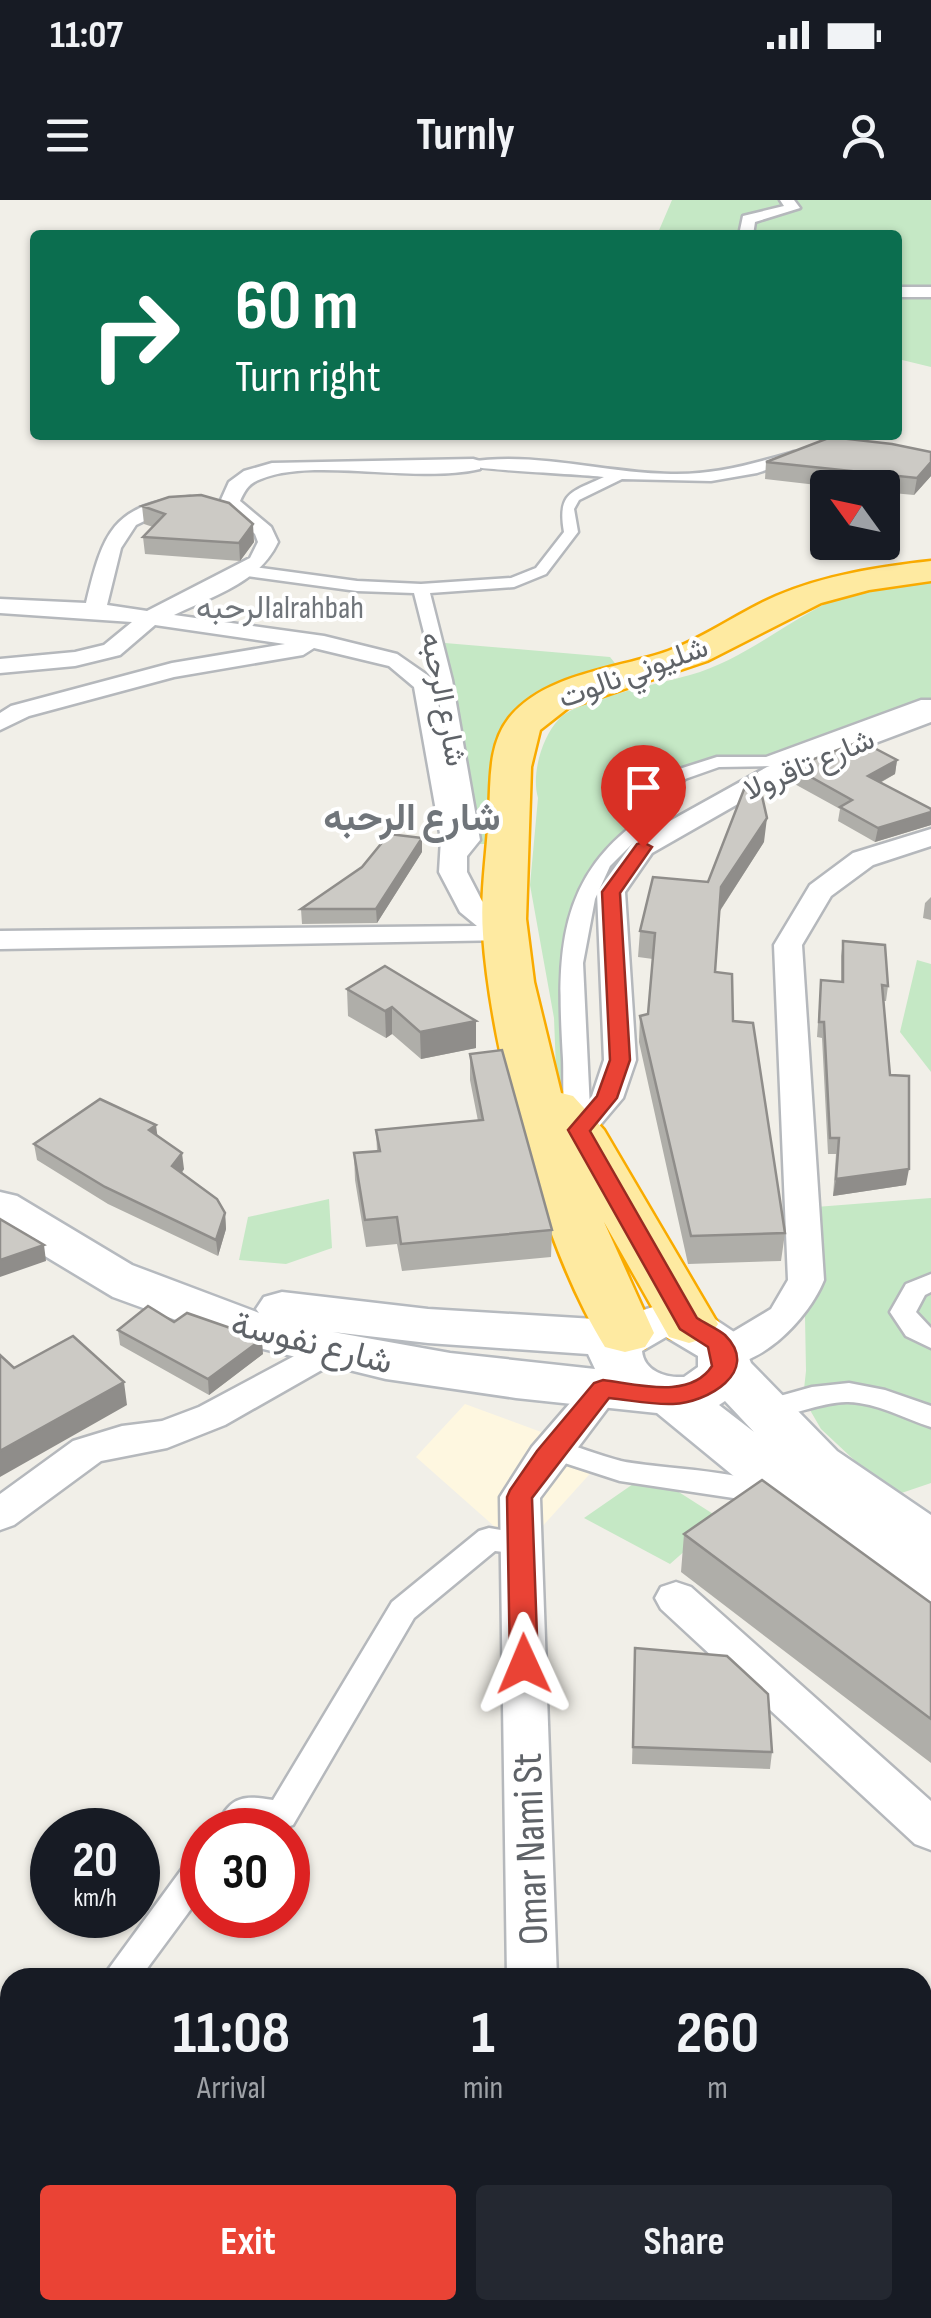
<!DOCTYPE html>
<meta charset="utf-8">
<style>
:root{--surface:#171b24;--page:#242831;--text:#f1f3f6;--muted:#9ea1a6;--accent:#ea4335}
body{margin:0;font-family:"Sofia Sans Condensed",Vazirmatn,sans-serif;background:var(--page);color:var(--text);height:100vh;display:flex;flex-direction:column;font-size:38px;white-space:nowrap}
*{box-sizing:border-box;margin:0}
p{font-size:32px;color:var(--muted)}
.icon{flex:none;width:55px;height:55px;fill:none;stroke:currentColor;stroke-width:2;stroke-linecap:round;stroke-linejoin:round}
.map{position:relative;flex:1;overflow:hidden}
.details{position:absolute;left:0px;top:1768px;width:932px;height:352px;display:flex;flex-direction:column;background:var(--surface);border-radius:30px 30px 0 0;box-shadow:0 2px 8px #0004}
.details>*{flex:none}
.top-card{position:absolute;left:30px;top:30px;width:872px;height:210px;border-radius:10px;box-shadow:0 2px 8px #0004;background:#0b6e4f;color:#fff;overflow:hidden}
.needle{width:65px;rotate:303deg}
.controls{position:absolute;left:810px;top:270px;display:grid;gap:20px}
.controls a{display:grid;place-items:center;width:90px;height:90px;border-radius:10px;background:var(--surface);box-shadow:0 2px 8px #0004;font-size:50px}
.speed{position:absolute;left:30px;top:1608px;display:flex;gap:20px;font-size:50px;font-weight:700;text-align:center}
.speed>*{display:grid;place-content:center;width:130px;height:130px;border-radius:50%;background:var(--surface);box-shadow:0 2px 8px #0004;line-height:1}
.speed small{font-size:25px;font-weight:400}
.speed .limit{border:15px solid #d22;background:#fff;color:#111}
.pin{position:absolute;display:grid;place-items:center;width:85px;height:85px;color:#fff;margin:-102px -42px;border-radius:50% 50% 50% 0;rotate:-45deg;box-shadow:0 0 10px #0007}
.pin .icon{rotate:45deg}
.me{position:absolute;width:110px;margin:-55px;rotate:359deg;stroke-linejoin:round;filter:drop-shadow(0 0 8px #0008)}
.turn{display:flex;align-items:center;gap:35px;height:210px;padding:0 40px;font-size:45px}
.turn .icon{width:130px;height:130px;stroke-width:2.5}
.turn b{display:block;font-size:70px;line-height:85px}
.eta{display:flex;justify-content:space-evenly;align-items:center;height:170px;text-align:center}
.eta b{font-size:60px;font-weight:700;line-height:70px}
.cta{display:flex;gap:20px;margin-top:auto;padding:20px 40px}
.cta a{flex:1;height:115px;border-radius:10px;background:var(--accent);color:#fff;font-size:40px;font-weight:700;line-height:115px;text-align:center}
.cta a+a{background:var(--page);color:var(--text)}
.status{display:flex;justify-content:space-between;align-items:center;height:70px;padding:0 50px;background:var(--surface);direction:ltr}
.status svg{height:28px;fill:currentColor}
header{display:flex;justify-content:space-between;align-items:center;height:130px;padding:0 40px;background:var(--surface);font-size:45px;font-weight:700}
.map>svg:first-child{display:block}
.commercial{fill:#fef7e0}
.green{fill:#c5e8c5}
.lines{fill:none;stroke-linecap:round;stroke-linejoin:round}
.pedestrian-casing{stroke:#b5b8bc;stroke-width:5}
.minor-casing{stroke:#b5b8bc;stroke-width:5}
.secondary-casing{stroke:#b6babf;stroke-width:5}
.trunk-casing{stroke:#f9ab00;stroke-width:5}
.pedestrian{fill:#fff;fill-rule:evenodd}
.minor{fill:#fff;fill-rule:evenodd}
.secondary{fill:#fff;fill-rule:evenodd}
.trunk{fill:#feeaa1;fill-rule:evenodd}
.wall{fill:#afaea9}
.shaded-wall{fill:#8f8d8a}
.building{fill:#cccac5;stroke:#8f8d8a;stroke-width:2.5}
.route{fill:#ea4335;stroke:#982c22;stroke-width:2.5}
.labels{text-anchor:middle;stroke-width:8;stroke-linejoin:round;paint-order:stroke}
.far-street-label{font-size:30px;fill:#5f6368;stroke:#fff}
.far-neighbourhood-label{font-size:32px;fill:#70757a;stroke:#fff}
.street-label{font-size:35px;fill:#5f6368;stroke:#fff}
.far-district-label{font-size:38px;font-weight:bold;fill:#70757a;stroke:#fff}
.near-street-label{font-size:42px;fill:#5f6368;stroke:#fff}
</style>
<div class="status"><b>11:07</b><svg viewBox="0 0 49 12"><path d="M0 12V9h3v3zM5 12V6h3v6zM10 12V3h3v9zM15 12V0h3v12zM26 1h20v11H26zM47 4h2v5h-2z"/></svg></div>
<header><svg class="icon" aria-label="menu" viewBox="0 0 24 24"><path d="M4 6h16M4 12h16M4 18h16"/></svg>Turnly<svg class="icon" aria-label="person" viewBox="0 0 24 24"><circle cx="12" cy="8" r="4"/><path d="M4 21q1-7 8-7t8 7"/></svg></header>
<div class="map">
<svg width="931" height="2118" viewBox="0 0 931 2118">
<rect width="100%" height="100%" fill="#f1efe8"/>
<path class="commercial" d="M 465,1204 L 606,1256 L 521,1350 L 416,1257 Z"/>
<path class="green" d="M 672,0 L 931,0 L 931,167 L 898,159 L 898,35 L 657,35 Z
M 931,382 L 931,499 L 757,560 L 716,566 L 688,578 L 657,609 L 625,633 L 572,746 L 575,894 L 557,896 L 554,818 L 530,685 L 538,598 C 531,574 542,537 559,519 C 576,500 662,483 690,475 C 736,462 772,433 812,411 C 850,389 889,386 931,382 Z
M 445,443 L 610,457 L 622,472 L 543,489 L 516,527 L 501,644 L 477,644 Z
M 917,760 L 931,764 L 931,872 L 900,832 Z
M 931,998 L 931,1283 L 875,1302 L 884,1288 L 821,1229 L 803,1198 L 806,1171 L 803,1008 Z
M 329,999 L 332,1048 L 286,1064 L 239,1060 L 248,1017 Z
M 649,1273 L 721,1319 L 670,1364 L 584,1318 Z"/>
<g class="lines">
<g class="pedestrian-casing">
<path id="pedestrian" d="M 794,252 L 799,253 L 799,259 L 757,273 L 711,281 L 622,279 L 579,300 L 574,309 L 578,332 L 546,374 L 514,387 L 430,393 L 452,480 L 480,640 L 459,666 L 452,668 L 442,662 L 460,639 L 436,480 L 414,393 L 357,391 L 247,376 L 239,371 L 247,366 L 357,381 L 421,384 L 511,378 L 536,368 L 564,332 C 557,292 572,292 604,277 C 583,274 474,270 466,265 L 468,262 C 535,251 604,273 671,274 C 715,275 752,264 794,252 Z
M 921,500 L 931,500 L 931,515 L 923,511 L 774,566 L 719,567 L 685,579 L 674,591 L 666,620 L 632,644 L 610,666 L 595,699 L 583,763 L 591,930 L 587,935 L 571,935 C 561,916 564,881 563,859 C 557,755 555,675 650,613 L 656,590 L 673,571 L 717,557 L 766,557 Z
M 931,1074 L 931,1092 L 925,1095 L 916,1112 L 931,1128 L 931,1148 L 906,1136 L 890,1112 L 906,1084 Z
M 849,1183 L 885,1190 L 931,1206 L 931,1227 C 903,1218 878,1203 848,1202 C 819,1201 779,1223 755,1217 L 751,1210 L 755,1203 L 812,1187 Z
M 553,1239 C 576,1246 598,1255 621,1261 C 659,1270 776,1269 794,1302 L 790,1309 L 780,1312 L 760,1302 L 620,1281 L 543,1256 L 539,1249 L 543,1242 Z
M 489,1328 L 531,1335 L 536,1343 L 531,1351 L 521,1354 L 495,1351 L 414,1418 L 293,1625 L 281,1629 L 255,1624 L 250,1630 L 214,1630 C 230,1598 239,1594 273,1600 L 392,1402 L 479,1331 Z
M 202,1653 L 202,1694 L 140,1778 L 102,1778 L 190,1658 Z
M 10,1873 L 10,1911 L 0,1915 L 0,1876 Z"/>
</g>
<g class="minor-casing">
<path id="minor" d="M 780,0 L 794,0 L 800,8 L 755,22 L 753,35 L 739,35 L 743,16 L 784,6 Z
M 898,87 L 931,87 L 931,97 L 898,97 Z
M 473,259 L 480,261 L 480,269 C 416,284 313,257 261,279 C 249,283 245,290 240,301 L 271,327 L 278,342 C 259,383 213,396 174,415 L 324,436 L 397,454 L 433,479 L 467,639 L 467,672 L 482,701 L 519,734 L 515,740 L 0,749 L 0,731 L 477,726 L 460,712 L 439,672 L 441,639 L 414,487 L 389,466 L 314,448 L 303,455 L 174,477 L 29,516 L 0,530 L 0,513 L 11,506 L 172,463 L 285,444 L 155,425 L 120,455 L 75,466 L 0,473 L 0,459 L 75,452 L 104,445 L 132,422 L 0,413 L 0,399 L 86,403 C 103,333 112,304 190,297 L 200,303 L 197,307 L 165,311 L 136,325 L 121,348 L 107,405 L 147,411 L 250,358 L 258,342 L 255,334 L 220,302 L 229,282 L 244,271 L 272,263 Z
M 931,507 L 931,522 L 785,577 L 652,653 L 625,692 L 636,860 L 623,898 L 590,937 L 568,937 L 563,930 L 592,896 L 604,860 L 597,692 L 634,641 L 767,567 Z
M 931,629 L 931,646 L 873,665 L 831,696 L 802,745 L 824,1080 C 809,1118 756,1175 711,1163 L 706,1154 L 711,1145 L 771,1109 L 788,1080 L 774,745 L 810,685 L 853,653 Z
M 328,1138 L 341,1141 L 346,1150 L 341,1159 L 225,1225 L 167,1248 L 101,1261 L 14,1325 L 0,1330 L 0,1294 L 73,1241 L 122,1226 L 162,1221 L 199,1207 Z
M 603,1176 L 616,1180 L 622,1189 L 540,1298 L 557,1778 L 507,1778 L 500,1297 L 532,1247 L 590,1180 Z
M 676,1382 L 691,1387 L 931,1601 L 931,1650 L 915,1644 L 661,1409 L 655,1398 L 661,1387 Z
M 549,2110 L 606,2110 L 609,2118 L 552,2118 Z"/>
</g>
<g class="secondary-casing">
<path id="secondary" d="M 0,992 L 17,996 L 132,1065 L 259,1113 L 256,1109 L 264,1097 L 282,1092 L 428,1109 L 611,1120 L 666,1103 L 707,1114 L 740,1136 L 751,1163 L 837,1251 L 931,1315 L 931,1417 L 910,1410 L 775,1310 L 657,1213 L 516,1198 L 386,1179 L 239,1143 L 113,1097 L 0,1029 ZM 333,1132 L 428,1143 L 588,1154 L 595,1169 L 450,1153 ZM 666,1137 L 698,1156 L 698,1167 L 684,1177 C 665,1178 644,1171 642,1151 ZM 725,1201 L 754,1232 L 719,1205 Z"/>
</g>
<g class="trunk-casing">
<path id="trunk" d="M 931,361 L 931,381 L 869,390 L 821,403 L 707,461 L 568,508 L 540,530 L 531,567 L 526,719 L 534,782 L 561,893 L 573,896 L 604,930 L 718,1124 L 709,1137 L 689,1143 L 669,1137 L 604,1022 L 654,1133 L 645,1147 L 625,1152 L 605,1147 C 542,1046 491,852 483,734 C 480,693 487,653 489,613 C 491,581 488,545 509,518 C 545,473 617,469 668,451 C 706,437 739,412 776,396 C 825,375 878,367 931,361 Z"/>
</g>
<use href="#pedestrian" class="pedestrian"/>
<use href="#minor" class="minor"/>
<use href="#secondary" class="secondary"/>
<use href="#trunk" class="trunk"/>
</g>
<path class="wall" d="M 931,252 L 931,276 L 914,295 L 882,292 L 882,288 L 843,288 L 765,279 L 766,262 Z
M 142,306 L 254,342 L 240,361 L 145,354 L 143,337 L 153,327 L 144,324 Z
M 897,560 L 895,574 L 880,583 L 931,609 L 931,625 L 875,642 L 838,621 L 840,609 L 791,582 L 793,567 Z
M 764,642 L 720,711 L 715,772 L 733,821 L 785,1033 L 781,1061 L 688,1064 L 639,842 L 640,816 L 648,814 L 653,759 L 638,757 L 640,731 Z
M 422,652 L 377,723 L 302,724 L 301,709 Z
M 931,697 L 931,720 L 923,718 L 925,703 Z
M 843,741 L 888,786 L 886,801 L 884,801 L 890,875 L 906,985 L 833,996 L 836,954 L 828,954 L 822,838 L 817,837 L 821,780 L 841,782 L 841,756 Z
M 385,766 L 476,848 L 421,859 L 392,834 L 386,838 L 348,816 L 347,789 Z
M 470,854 L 552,1030 L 551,1057 L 402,1071 L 397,1044 L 366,1047 L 355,980 L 354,953 L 377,951 L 376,930 L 478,921 L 470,880 Z
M 158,936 L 184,969 L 182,973 L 225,1013 L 226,1029 L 218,1056 L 108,1004 L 37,960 L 34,944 Z
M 174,1122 L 263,1154 L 209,1195 L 120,1145 L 118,1130 Z
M 684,1334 L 931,1403 L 931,1563 L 681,1372 Z
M 635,1448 L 772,1552 L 770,1569 L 632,1564 Z"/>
<path class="shaded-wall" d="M 931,262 L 931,276 L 914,295 L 917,278 Z
M 253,324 L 254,342 L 240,361 L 239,343 Z
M 897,560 L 895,574 L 866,590 L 868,576 Z
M 931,612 L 931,625 L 875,642 L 878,628 Z
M 767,618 L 764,642 L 719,712 L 721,687 Z
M 422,638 L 422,652 L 377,723 L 376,709 Z
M 392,807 L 392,834 L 386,838 L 385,811 Z
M 476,821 L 476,848 L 421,859 L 420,832 Z
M 156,925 L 158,940 L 149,930 Z
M 182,953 L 184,969 L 174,982 L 172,966 Z
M 909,969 L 906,985 L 833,996 L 836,979 Z
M 225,1013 L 226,1029 L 218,1056 L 216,1040 Z
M 44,1045 L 46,1061 L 0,1077 L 0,1060 Z
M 262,1139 L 263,1154 L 209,1195 L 208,1179 Z
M 124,1182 L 127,1205 L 0,1277 L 0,1251 Z"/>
<path class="building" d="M 831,237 L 892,244 L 931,252 L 931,262 L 917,278 L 766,262 Z
M 201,295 L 229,303 L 253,324 L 239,343 L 143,337 L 165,314 L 142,306 L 169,297 Z
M 861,541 L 897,560 L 868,576 L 931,609 L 931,612 L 878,628 L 840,607 L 852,600 L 793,567 Z
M 757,574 L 767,618 L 721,687 L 715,772 L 732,774 L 733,821 L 753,823 L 785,1033 L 691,1036 L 640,816 L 648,814 L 655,733 L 640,731 L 653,677 L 708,682 L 748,579 Z
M 389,634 L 422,638 L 376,709 L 301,709 L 362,667 Z
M 843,741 L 885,745 L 888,786 L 882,785 L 890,875 L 909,876 L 909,969 L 836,979 L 839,938 L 830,938 L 824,822 L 819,822 L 821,780 L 843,782 Z
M 385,766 L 476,821 L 420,832 L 392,807 L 385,811 L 347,789 Z
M 502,850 L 552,1030 L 401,1044 L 397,1017 L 365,1020 L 354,953 L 380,951 L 376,930 L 483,920 L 470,854 Z
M 100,899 L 156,925 L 149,930 L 182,953 L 172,966 L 217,999 L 225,1013 L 216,1040 L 105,987 L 34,944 Z
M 0,1019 L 44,1045 L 0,1060 Z
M 148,1106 L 174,1122 L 187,1113 L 262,1139 L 208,1179 L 118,1130 Z
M 73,1136 L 124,1182 L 0,1251 L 0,1155 L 14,1168 Z
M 762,1280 L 931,1403 L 931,1519 L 684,1334 Z
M 635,1448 L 727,1456 L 768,1494 L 772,1552 L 633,1547 Z"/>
<path class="route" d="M 643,642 L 652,647 L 620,693 L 630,860 L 617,898 L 590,931 L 697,1118 C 706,1124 718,1129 725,1135 C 762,1172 706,1203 673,1204 C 652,1205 630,1200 609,1198 L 532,1298 L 538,1464 L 534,1472 L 524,1476 L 514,1472 L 510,1464 L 507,1297 L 510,1290 L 537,1251 L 594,1183 L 603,1180 C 637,1184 690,1200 712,1166 L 708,1147 L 680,1129 L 568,930 L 597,896 L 610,860 L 602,692 L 637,644 Z"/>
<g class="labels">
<g class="far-street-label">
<text transform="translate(633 472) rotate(-20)" y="10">شليوني نالوت</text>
<text transform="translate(444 499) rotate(79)" y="10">شارع الرحبه</text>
<text transform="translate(809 564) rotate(-23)" y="10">شارع تاقرولا</text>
</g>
<g class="far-neighbourhood-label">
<text x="280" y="418">الرحبهalrahbah</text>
</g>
<g class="street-label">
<text transform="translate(312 1142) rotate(14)" y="12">شارع نفوسة</text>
</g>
<g class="far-district-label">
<text x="412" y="630">شارع الرحبه</text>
</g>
<g class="near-street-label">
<text transform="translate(529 1649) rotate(-92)" y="15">Omar Nami St</text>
</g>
</g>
</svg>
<div class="controls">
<a><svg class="needle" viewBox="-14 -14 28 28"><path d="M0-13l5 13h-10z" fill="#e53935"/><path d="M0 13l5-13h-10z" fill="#9ea1a6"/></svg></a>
</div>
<div class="speed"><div>20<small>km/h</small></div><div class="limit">30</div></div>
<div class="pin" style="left:643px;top:647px;background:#d93025"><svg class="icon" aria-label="arrive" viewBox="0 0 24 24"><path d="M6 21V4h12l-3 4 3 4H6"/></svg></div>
<svg class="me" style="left:524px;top:1464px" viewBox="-20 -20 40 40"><path d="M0-17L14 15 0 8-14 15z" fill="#ea4335" stroke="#fff" stroke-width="4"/></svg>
<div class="top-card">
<div class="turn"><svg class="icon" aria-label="right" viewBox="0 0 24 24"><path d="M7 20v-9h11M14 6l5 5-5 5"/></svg><div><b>60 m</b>Turn right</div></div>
</div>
<section class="details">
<div class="eta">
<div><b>11:08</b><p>Arrival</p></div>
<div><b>1</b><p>min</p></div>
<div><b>260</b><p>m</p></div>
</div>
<div class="cta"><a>Exit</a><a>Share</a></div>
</section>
</div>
